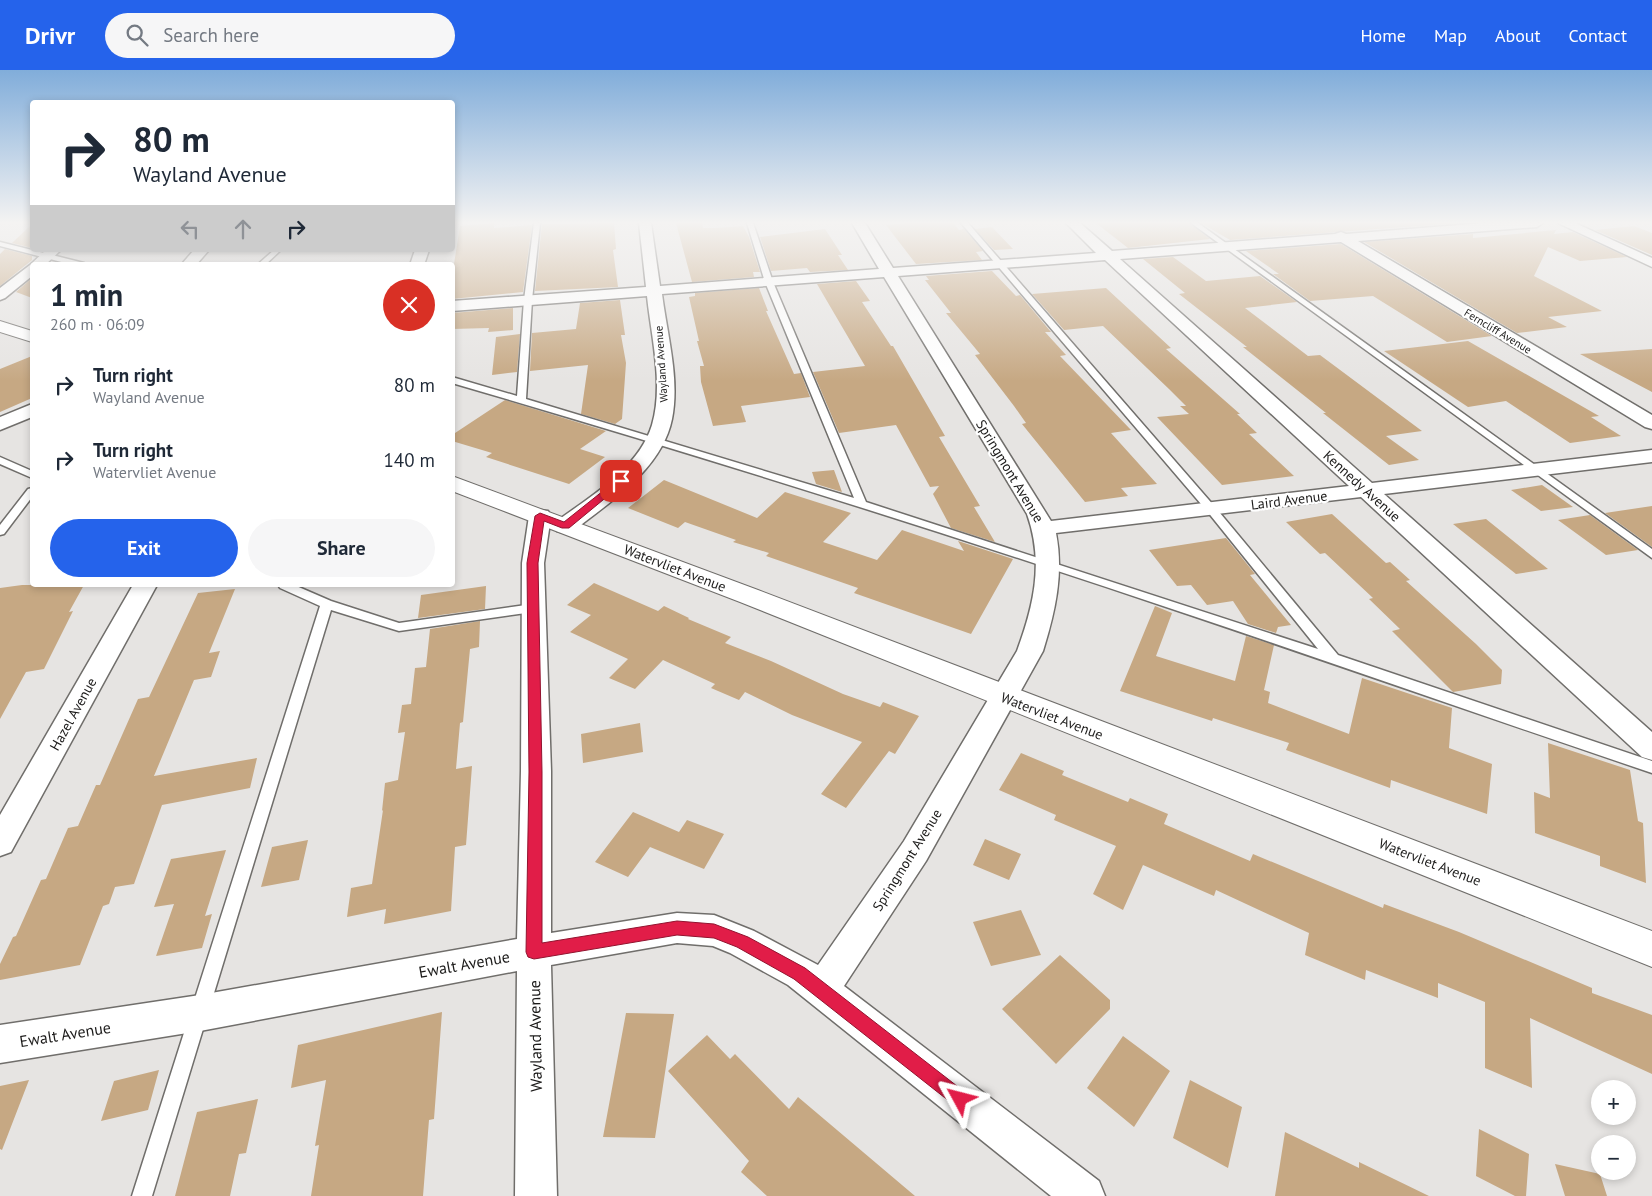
<!DOCTYPE html>
<meta charset="utf-8">
<style>
:root{--surface:#fff;--page:#f6f6f7;--text:#1f2937;--muted:#747a83;--accent:#2563eb}
body{margin:0;font-family:"PT Sans",sans-serif;background:var(--page);color:var(--text);height:100vh;display:flex;flex-direction:column;font-size:19px;white-space:nowrap}
*{box-sizing:border-box;margin:0}
p{font-size:16px;color:var(--muted)}
.icon{flex:none;width:28px;height:28px;fill:none;stroke:currentColor;stroke-width:2;stroke-linecap:round;stroke-linejoin:round}
.map{position:relative;flex:1;overflow:hidden}
.details{position:absolute;left:30px;top:192px;width:425px;height:325px;display:flex;flex-direction:column;background:var(--surface);border-radius:5px;box-shadow:0 2px 8px #0003}
.details>*{flex:none}
.banner{position:absolute;left:30px;top:30px;width:425px;height:152px;border-radius:5px;box-shadow:0 2px 8px #0003;background:#fff;color:var(--text);overflow:hidden}
.buttons{position:absolute;left:1591px;top:1010px;display:grid;gap:10px}
.buttons a{display:grid;place-items:center;width:45px;height:45px;border-radius:50%;background:var(--surface);box-shadow:0 2px 8px #0003;font-size:25px}
.pin{position:absolute;display:grid;place-items:center;width:42px;height:42px;color:#fff;margin:-21px;border-radius:10px;box-shadow:0 2px 8px #0006}
.me{position:absolute;width:55px;margin:-28px;rotate:308deg;stroke-linejoin:round;filter:drop-shadow(0 0 4px #0008)}
.turn{display:flex;align-items:center;gap:18px;height:105px;padding:0 20px;font-size:22px}
.turn .icon{width:65px;height:65px;stroke-width:2.5}
.turn b{display:block;font-size:35px;line-height:42px}
.lanes{display:flex;align-items:center;height:48px;padding:0 20px;background:#0003;justify-content:center;gap:25px;direction:ltr}
.lanes .off{opacity:.35}
.round{display:grid;place-items:center;flex:none;width:52px;height:52px;border-radius:26px;background:var(--page)}
.summary{display:flex;align-items:center;justify-content:space-between;height:85px;padding:0 20px}
h1{font-size:30px;font-weight:800;line-height:38px}
.button{display:flex;gap:10px;margin-top:auto;padding:10px 20px}
.button a{flex:1;height:58px;border-radius:30px;background:var(--accent);color:#fff;font-size:20px;font-weight:800;line-height:58px;text-align:center}
.button a+a{background:var(--page);color:var(--text)}
ul{padding:0;list-style:none}
li{display:flex;align-items:center;gap:15px;height:75px;padding:0 20px}
li div{flex:1}
li b{display:block;font-size:19px}
li em{font-style:normal}
header{display:flex;align-items:center;gap:30px;box-sizing:border-box;height:70px;padding:0 25px;background:var(--accent);color:#fff}
header strong{font-size:24px}
nav{display:flex;gap:28px;margin-inline-start:auto;font-size:18px}
.search{width:350px;height:45px;background:var(--page);display:flex;align-items:center;gap:12px;box-sizing:border-box;padding:0 18px;border-radius:28px;color:var(--muted);font-size:19px}
.map>svg:first-child{display:block}
.building{fill:#c6a883}
.lines{fill:none;stroke-linecap:round;stroke-linejoin:round}
.service-casing{stroke:#706e6b;stroke-width:3}
.minor-casing{stroke:#706e6b;stroke-width:3}
.tertiary-casing{stroke:#706e6b;stroke-width:2}
.service{fill:#fff;fill-rule:evenodd}
.minor{fill:#fff;fill-rule:evenodd}
.tertiary{fill:#fff;fill-rule:evenodd}
.route{fill:#e11d48;stroke:#92132f}
.labels{text-anchor:middle;stroke-width:4.5;stroke-linejoin:round;paint-order:stroke}
.far-street-label{font-size:11px;fill:#1b1a19;stroke:#fff}
.street-label{font-size:14px;fill:#1b1a19;stroke:#fff}
.near-street-label{font-size:16px;fill:#1b1a19;stroke:#fff}
</style>
<header>
<strong>Drivr</strong>
<div class="search"><svg class="icon" aria-label="search" viewBox="0 0 24 24"><circle cx="10" cy="10" r="6"/><path d="M15 15l6 6"/></svg>Search here</div>
<nav><a>Home</a><a>Map</a><a>About</a><a>Contact</a></nav>
</header>
<div class="map">
<svg width="1652" height="1126" viewBox="0 0 1652 1126">
<rect width="100%" height="100%" fill="#e6e4e2"/>
<path class="building" d="M 494,153 L 494,158 L 532,155 L 523,222 L 452,229 L 452,207 L 460,156 Z
M 614,153 L 616,179 L 613,180 L 618,217 L 535,221 L 542,154 Z
M 676,153 L 702,153 L 703,158 L 715,158 L 743,156 L 749,167 L 760,202 L 753,202 L 754,207 L 692,212 Z
M 907,153 L 953,153 L 959,160 L 964,159 L 983,181 L 976,182 L 982,190 L 916,194 L 886,155 Z
M 1096,153 L 1189,153 L 1210,169 L 1128,178 Z
M 1201,153 L 1459,153 L 1230,170 Z
M 32,154 L 32,178 L 12,173 Z
M 1634,156 L 1652,163 L 1652,185 L 1595,160 Z
M 992,157 L 1013,179 L 994,180 L 975,159 Z
M 825,159 L 842,185 L 838,185 L 848,200 L 810,202 L 807,198 L 771,201 L 760,167 Z
M 1556,160 L 1554,164 L 1573,162 L 1627,187 L 1580,191 L 1548,177 L 1534,206 L 1602,241 L 1548,247 L 1567,257 L 1517,263 L 1364,172 L 1473,164 L 1473,168 Z
M 1341,174 L 1492,266 L 1447,272 L 1373,226 L 1310,231 L 1273,204 L 1279,204 L 1246,181 Z
M 5,179 L 32,186 L 32,190 L 0,216 L 0,184 Z
M 1173,187 L 1206,211 L 1260,206 L 1297,232 L 1245,238 L 1308,286 L 1320,285 L 1422,361 L 1386,366 L 1419,390 L 1389,395 L 1323,343 L 1326,343 L 1243,277 L 1247,277 L 1179,224 L 1185,223 L 1143,189 Z
M 992,201 L 1016,226 L 1020,225 L 1051,262 L 1045,262 L 1066,285 L 1060,286 L 1131,360 L 1111,363 L 1157,414 L 1121,418 L 1128,426 L 1085,432 L 1022,354 L 1026,353 L 1014,336 L 975,285 L 980,284 L 946,243 L 951,243 L 925,210 L 929,210 L 926,206 Z
M 32,208 L 32,228 L 16,222 Z
M 856,211 L 870,231 L 862,232 L 891,276 L 893,276 L 945,366 L 939,367 L 980,436 L 974,437 L 995,472 L 951,458 L 933,424 L 939,416 L 930,417 L 896,355 L 839,363 L 813,302 L 865,296 L 817,214 Z
M 759,218 L 768,241 L 766,241 L 794,304 L 801,303 L 810,327 L 741,336 L 746,352 L 713,356 L 701,312 L 700,296 L 704,296 L 697,271 L 699,271 L 689,227 L 695,226 L 695,223 Z
M 1106,218 L 1171,278 L 1166,279 L 1240,344 L 1237,344 L 1257,363 L 1249,364 L 1294,406 L 1222,415 L 1157,347 L 1189,344 L 1180,336 L 1186,336 L 1169,319 L 1103,256 L 1064,260 L 1032,224 Z
M 620,230 L 625,265 L 621,265 L 626,293 L 622,349 L 615,354 L 581,344 L 588,295 L 530,301 L 532,263 L 576,259 L 580,233 Z
M 513,238 L 513,260 L 488,262 L 489,258 L 452,259 L 452,243 Z
M 520,264 L 517,302 L 492,305 L 496,267 Z
M 1468,271 L 1599,346 L 1591,347 L 1621,366 L 1570,373 L 1506,331 L 1468,337 L 1384,281 Z
M 1652,279 L 1652,322 L 1580,284 Z
M 32,286 L 32,328 L 0,342 L 0,299 Z
M 505,330 L 606,361 L 580,379 L 605,387 L 569,414 L 486,387 L 492,383 L 452,371 L 452,365 Z
M 834,400 L 842,422 L 816,414 L 812,402 Z
M 664,410 L 757,448 L 785,422 L 851,443 L 823,472 L 877,490 L 902,460 L 964,481 L 958,471 L 1013,489 L 971,564 L 854,523 L 858,518 L 766,486 L 769,483 L 733,472 L 736,470 L 685,452 L 678,458 L 628,438 Z
M 1542,415 L 1573,437 L 1541,441 L 1511,420 Z
M 1652,436 L 1652,477 L 1605,443 Z
M 1332,444 L 1386,493 L 1390,492 L 1410,510 L 1406,511 L 1476,574 L 1502,600 L 1501,614 L 1453,622 L 1392,561 L 1400,559 L 1369,529 L 1373,528 L 1325,483 L 1320,484 L 1286,452 Z
M 1590,445 L 1638,480 L 1606,485 L 1558,450 Z
M 1486,449 L 1548,499 L 1516,504 L 1453,454 Z
M 1226,468 L 1255,504 L 1250,505 L 1291,555 L 1278,557 L 1276,563 L 1248,554 L 1233,531 L 1207,535 L 1191,515 L 1177,516 L 1149,480 Z
M 594,513 L 658,541 L 664,536 L 689,548 L 688,549 L 731,567 L 725,573 L 771,591 L 843,624 L 880,637 L 883,632 L 919,646 L 895,684 L 889,681 L 846,738 L 821,724 L 862,672 L 792,645 L 745,622 L 739,630 L 711,618 L 715,614 L 663,590 L 635,619 L 609,608 L 628,589 L 570,562 L 591,545 L 567,535 Z
M 22,515 L 84,515 L 69,542 L 73,541 L 44,599 L 26,602 L 0,649 L 0,518 Z
M 486,516 L 485,539 L 418,548 L 421,525 Z
M 235,519 L 209,583 L 220,581 L 211,607 L 194,610 L 154,706 L 257,688 L 250,718 L 162,735 L 134,814 L 115,817 L 109,834 L 103,836 L 80,895 L 0,910 L 0,894 L 13,867 L 16,866 L 41,810 L 46,809 L 68,758 L 78,756 L 96,715 L 100,715 L 138,629 L 149,627 L 198,523 Z
M 1155,536 L 1172,543 L 1156,586 L 1235,611 L 1246,566 L 1274,575 L 1264,620 L 1270,622 L 1268,633 L 1349,664 L 1362,608 L 1452,638 L 1449,678 L 1492,694 L 1487,744 L 1391,710 L 1390,718 L 1286,680 L 1289,673 L 1213,648 L 1212,651 L 1120,621 Z
M 480,551 L 479,577 L 470,579 L 463,652 L 460,653 L 456,699 L 472,696 L 466,775 L 455,777 L 451,841 L 384,854 L 386,839 L 347,847 L 351,818 L 372,814 L 383,740 L 382,741 L 385,713 L 398,710 L 405,662 L 398,663 L 402,635 L 411,634 L 415,598 L 426,597 L 430,559 Z
M 640,653 L 643,682 L 583,693 L 581,664 Z
M 1548,673 L 1630,700 L 1638,751 L 1643,753 L 1646,813 L 1600,796 L 1600,786 L 1535,763 L 1534,722 L 1550,728 Z
M 1021,683 L 1064,701 L 1062,705 L 1128,732 L 1130,728 L 1168,744 L 1164,754 L 1250,791 L 1253,784 L 1383,838 L 1384,834 L 1459,862 L 1592,918 L 1592,923 L 1652,945 L 1652,1004 L 1530,948 L 1532,1018 L 1485,998 L 1485,932 L 1438,913 L 1438,928 L 1366,900 L 1365,910 L 1305,885 L 1309,863 L 1216,820 L 1214,826 L 1143,795 L 1123,840 L 1093,824 L 1116,776 L 1054,750 L 1056,745 L 999,720 Z
M 633,742 L 679,762 L 687,750 L 724,764 L 704,799 L 650,777 L 628,807 L 595,792 Z
M 985,769 L 1021,784 L 1009,810 L 973,795 Z
M 308,770 L 299,810 L 261,817 L 272,777 Z
M 226,780 L 205,846 L 212,844 L 202,878 L 156,886 L 174,834 L 154,837 L 171,789 Z
M 1021,840 L 1041,885 L 991,896 L 973,852 Z
M 1060,885 L 1110,930 L 1110,939 L 1056,994 L 1002,939 Z
M 442,942 L 434,1049 L 429,1050 L 423,1126 L 311,1126 L 319,1075 L 315,1076 L 326,1010 L 291,1018 L 298,975 Z
M 626,943 L 674,944 L 655,1068 L 603,1067 Z
M 707,965 L 730,989 L 735,984 L 789,1039 L 798,1027 L 915,1126 L 767,1126 L 741,1102 L 749,1091 L 668,1001 Z
M 1123,966 L 1170,1001 L 1134,1057 L 1087,1018 Z
M 159,1000 L 148,1040 L 101,1051 L 114,1011 Z
M 29,1010 L 2,1080 L 0,1079 L 0,1016 Z
M 1190,1010 L 1242,1037 L 1228,1098 L 1173,1068 Z
M 258,1029 L 246,1083 L 239,1084 L 230,1126 L 175,1126 L 197,1042 Z
M 1479,1059 L 1529,1084 L 1526,1126 L 1515,1126 L 1476,1106 Z
M 1285,1062 L 1359,1098 L 1359,1092 L 1429,1126 L 1275,1126 Z
M 1555,1094 L 1600,1104 L 1607,1126 L 1565,1126 Z"/>
<g class="lines">
<g class="service-casing">
<path id="service" d="M 534,153 L 540,153 L 532,230 L 526,329 L 854,428 L 765,212 L 747,153 L 753,153 L 773,212 L 866,432 L 1318,579 L 1207,441 L 961,153 L 968,153 L 1215,437 L 1338,585 L 1652,691 L 1652,703 C 1500,652 1348,598 1196,547 C 950,464 702,386 452,313 L 452,307 L 517,326 L 524,230 Z
M 1191,153 L 1198,153 L 1652,479 L 1652,488 Z
M 0,172 L 84,193 L 85,195 L 73,195 L 0,176 Z
M 274,180 L 281,180 L 265,195 L 257,195 Z
M 0,387 L 32,401 L 32,408 L 0,394 Z
M 32,418 L 32,427 L 4,464 L 0,465 L 0,455 L 28,419 Z
M 278,515 L 294,515 L 331,531 L 399,553 L 533,534 L 539,538 L 533,542 L 399,561 L 331,540 L 152,1126 L 132,1126 L 320,536 L 280,518 Z"/>
</g>
<g class="minor-casing">
<path id="minor" d="M 639,153 L 651,153 L 660,216 L 879,199 L 852,153 L 865,153 L 893,198 L 1096,183 L 1066,153 L 1080,153 L 1112,181 L 1335,164 L 1341,162 L 1346,164 L 1484,153 L 1543,153 L 1537,157 L 1358,171 L 1652,345 L 1652,359 L 1645,357 L 1341,172 L 1120,189 L 1372,413 L 1652,380 L 1652,392 L 1384,424 L 1652,662 L 1652,690 L 1642,687 L 1361,427 L 1056,463 C 1064,504 1055,542 1043,581 L 926,791 L 844,916 L 1099,1111 L 1105,1126 L 1051,1126 L 788,915 L 730,883 L 713,876 L 677,873 L 551,895 L 557,1126 L 515,1126 L 517,901 L 200,961 L 0,993 L 0,955 L 200,925 L 517,869 L 521,701 L 522,493 L 529,446 L 532,441 L 540,440 L 548,441 L 551,446 L 544,493 L 551,701 L 551,863 L 677,843 L 714,845 L 754,861 L 818,895 L 904,771 L 1017,581 C 1034,535 1044,492 1027,444 L 884,207 L 662,224 C 667,264 680,309 672,349 C 662,399 610,432 573,461 L 565,463 L 557,461 L 554,456 L 557,451 C 591,426 639,398 652,355 C 664,314 651,266 647,226 L 452,241 L 452,231 L 646,217 ZM 1105,190 L 1349,416 L 1051,451 L 898,206 Z
M 1558,153 L 1575,153 L 1652,188 L 1652,197 Z
M 46,180 L 61,180 L 45,195 L 32,195 L 32,206 L 5,228 L 0,230 L 0,218 L 30,195 Z
M 194,180 L 209,180 L 196,195 L 181,195 Z
M 415,180 L 429,180 L 424,195 L 410,195 Z
M 32,334 L 32,347 L 0,360 L 0,347 Z
M 133,515 L 157,515 L 11,782 L 0,786 L 0,745 Z"/>
</g>
<g class="tertiary-casing">
<path id="tertiary" d="M 0,251 L 32,261 L 32,272 L 0,262 Z
M 452,406 L 758,520 L 1652,861 L 1652,897 L 740,532 L 452,421 Z"/>
</g>
<use href="#service" class="service"/>
<use href="#minor" class="minor"/>
<use href="#tertiary" class="tertiary"/>
</g>
<linearGradient id="sky" x2="0" y2="1"><stop stop-color="#81adda"/><stop offset="0.49" stop-color="#f4f3f2"/><stop offset="1" stop-color="#f4f3f2" stop-opacity="0"/></linearGradient>
<rect width="1652" height="311" fill="url(#sky)"/>
<path class="route" d="M 618,409 L 626,411 L 569,458 L 562,458 L 544,451 L 538,493 L 542,702 L 542,873 L 677,851 L 714,854 L 748,867 L 805,898 L 966,1023 L 969,1029 L 966,1035 L 960,1038 L 954,1035 L 794,909 L 737,877 L 714,868 L 677,865 L 534,889 L 528,887 L 526,882 L 529,702 L 527,493 L 535,446 L 540,443 L 564,452 Z"/>
<g class="labels">
<g class="far-street-label">
<text transform="translate(1498 261) rotate(31)" y="4">Ferncliff Avenue</text>
<text transform="translate(661 294) rotate(-94)" y="4">Wayland Avenue</text>
</g>
<g class="street-label">
<text transform="translate(1010 401) rotate(59)" y="5">Springmont Avenue</text>
<text transform="translate(1362 416) rotate(42)" y="5">Kennedy Avenue</text>
<text transform="translate(1289 430) rotate(-7)" y="5">Laird Avenue</text>
<text transform="translate(675 498) rotate(21)" y="5">Watervliet Avenue</text>
<text transform="translate(73 644) rotate(-61)" y="5">Hazel Avenue</text>
<text transform="translate(1052 646) rotate(21)" y="5">Watervliet Avenue</text>
<text transform="translate(907 790) rotate(-58)" y="5">Springmont Avenue</text>
<text transform="translate(1430 792) rotate(21)" y="5">Watervliet Avenue</text>
</g>
<g class="near-street-label">
<text transform="translate(464 894) rotate(-10)" y="6">Ewalt Avenue</text>
<text transform="translate(65 964) rotate(-9)" y="6">Ewalt Avenue</text>
<text transform="translate(535 966) rotate(-91)" y="6">Wayland Avenue</text>
</g>
</g>
</svg>
<div class="buttons">
<a>+</a>
<a>−</a>
</div>
<div class="pin" style="left:621px;top:411px;background:#d93025"><svg class="icon" aria-label="arrive" viewBox="0 0 24 24"><path d="M6 21V4h12l-3 4 3 4H6"/></svg></div>
<svg class="me" style="left:960px;top:1029px" viewBox="-20 -20 40 40"><path d="M0-17L14 15 0 8-14 15z" fill="#e11d48" stroke="#fff" stroke-width="4"/></svg>
<div class="banner">
<div class="turn"><svg class="icon" aria-label="right" viewBox="0 0 24 24"><path d="M7 20v-9h11M14 6l5 5-5 5"/></svg><div><b>80 m</b>Wayland Avenue</div></div>
<div class="lanes"><svg class="icon off" aria-label="left" viewBox="0 0 24 24"><path d="M17 20v-9H6M10 6l-5 5 5 5"/></svg><svg class="icon off" aria-label="ahead" viewBox="0 0 24 24"><path d="M12 20V5M6 11l6-6 6 6"/></svg><svg class="icon" aria-label="right" viewBox="0 0 24 24"><path d="M7 20v-9h11M14 6l5 5-5 5"/></svg></div>
</div>
<section class="details">
<div class="summary"><div><h1>1 min</h1><p>260 m · 06:09</p></div><a class="round" style="background:#d93025;color:#fff"><svg class="icon" aria-label="close" viewBox="0 0 24 24"><path d="M6 6l12 12M18 6L6 18"/></svg></a></div>
<ul>
<li><svg class="icon" aria-label="right" viewBox="0 0 24 24"><path d="M7 20v-9h11M14 6l5 5-5 5"/></svg><div><b>Turn right</b><p>Wayland Avenue</p></div><em>80 m</em></li>
<li><svg class="icon" aria-label="right" viewBox="0 0 24 24"><path d="M7 20v-9h11M14 6l5 5-5 5"/></svg><div><b>Turn right</b><p>Watervliet Avenue</p></div><em>140 m</em></li>
</ul>
<div class="button"><a>Exit</a><a>Share</a></div>
</section>
</div>
